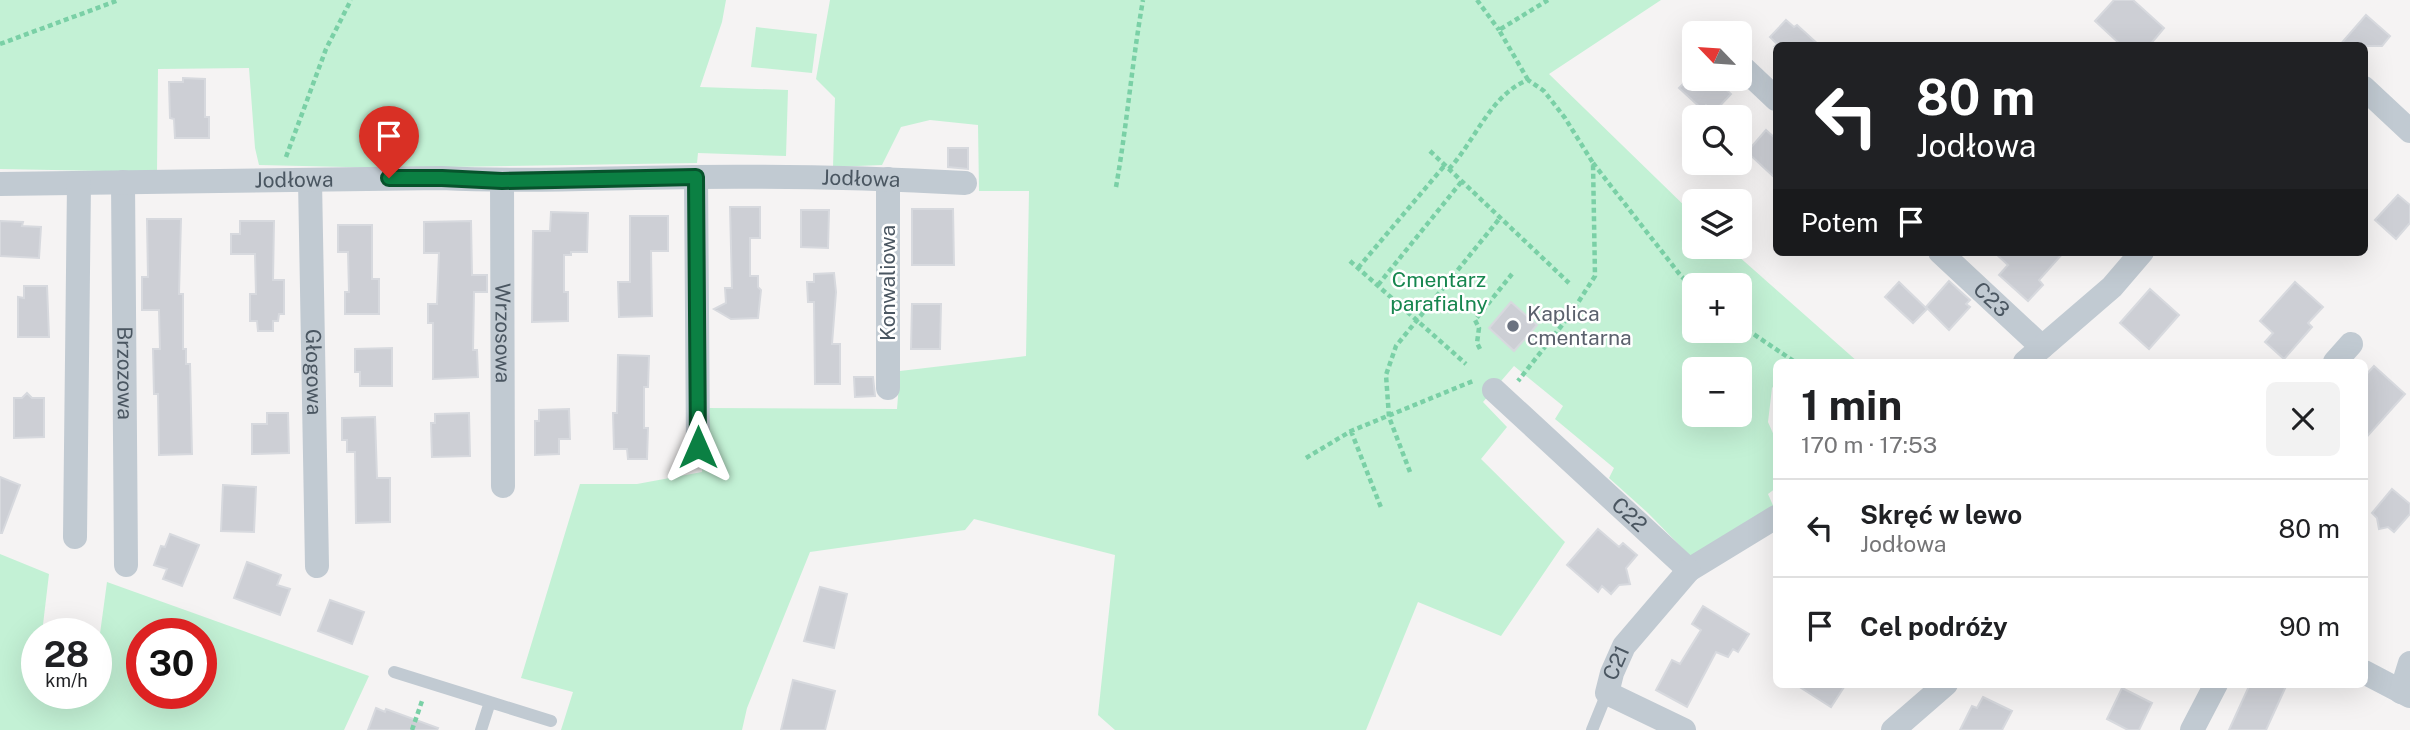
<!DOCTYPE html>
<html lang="pl">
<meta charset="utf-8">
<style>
:root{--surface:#fff;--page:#f2f2f2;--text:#202124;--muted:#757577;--line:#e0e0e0}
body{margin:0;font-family:"Public Sans",sans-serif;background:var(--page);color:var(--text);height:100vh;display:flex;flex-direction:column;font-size:26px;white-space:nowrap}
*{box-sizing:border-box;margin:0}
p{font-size:23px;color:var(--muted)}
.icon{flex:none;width:38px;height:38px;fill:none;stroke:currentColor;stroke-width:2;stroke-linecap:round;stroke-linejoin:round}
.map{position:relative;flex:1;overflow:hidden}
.details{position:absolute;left:1773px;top:359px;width:595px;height:329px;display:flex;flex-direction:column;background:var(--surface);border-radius:10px;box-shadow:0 7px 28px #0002}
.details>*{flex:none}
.banner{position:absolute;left:1773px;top:42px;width:595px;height:214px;border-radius:10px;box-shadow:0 7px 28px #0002;background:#202124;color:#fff;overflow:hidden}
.needle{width:46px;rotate:295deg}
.fabs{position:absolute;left:1682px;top:21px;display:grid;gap:14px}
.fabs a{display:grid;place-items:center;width:70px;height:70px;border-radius:10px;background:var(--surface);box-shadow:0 7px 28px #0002;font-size:35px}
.speed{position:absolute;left:21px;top:618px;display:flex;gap:14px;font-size:35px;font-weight:700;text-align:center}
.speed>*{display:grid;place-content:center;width:91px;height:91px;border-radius:50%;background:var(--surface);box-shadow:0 7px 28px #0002;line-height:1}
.speed small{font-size:18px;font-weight:400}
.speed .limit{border:10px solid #d22;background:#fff;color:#111}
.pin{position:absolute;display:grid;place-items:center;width:60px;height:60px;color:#fff;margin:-72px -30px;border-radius:50% 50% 50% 0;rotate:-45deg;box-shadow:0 0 7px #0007}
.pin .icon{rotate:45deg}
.me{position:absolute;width:77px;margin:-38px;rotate:0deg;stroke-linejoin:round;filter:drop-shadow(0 0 5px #0008)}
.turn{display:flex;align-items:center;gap:24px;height:147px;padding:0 28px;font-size:32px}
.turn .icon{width:91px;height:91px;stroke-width:2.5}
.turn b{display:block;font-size:49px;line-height:60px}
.then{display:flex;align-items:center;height:66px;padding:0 28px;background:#0003;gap:14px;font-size:26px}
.round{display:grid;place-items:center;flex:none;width:74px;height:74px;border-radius:10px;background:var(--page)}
.headline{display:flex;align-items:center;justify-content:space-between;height:119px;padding:0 28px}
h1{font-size:42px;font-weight:700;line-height:52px}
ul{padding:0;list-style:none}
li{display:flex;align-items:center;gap:21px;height:98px;padding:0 28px;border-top:2px solid var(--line)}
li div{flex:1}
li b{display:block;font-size:26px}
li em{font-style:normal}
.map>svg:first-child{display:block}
.green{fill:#c3f1d5;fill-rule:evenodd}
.building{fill:#cdcfd5;stroke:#d7d9de;stroke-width:2}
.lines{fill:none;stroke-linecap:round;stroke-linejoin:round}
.path{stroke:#7ad0a6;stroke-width:4.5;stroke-dasharray:5 3.5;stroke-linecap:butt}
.lane{stroke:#c1cad2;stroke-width:12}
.street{stroke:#c1cad2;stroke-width:24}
.route-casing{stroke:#07532c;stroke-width:18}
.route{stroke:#0b8043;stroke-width:12}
.worship-dot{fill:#6b7280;stroke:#fff;stroke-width:2.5}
.labels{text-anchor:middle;stroke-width:5;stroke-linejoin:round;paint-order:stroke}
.street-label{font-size:21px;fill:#4a5661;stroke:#fff}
.park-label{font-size:21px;fill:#17864f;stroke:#fff}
.worship-label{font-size:21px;fill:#5b616d;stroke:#fff;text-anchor:start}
</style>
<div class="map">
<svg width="2410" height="730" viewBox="0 0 2410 730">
<rect width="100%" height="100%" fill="#f5f3f3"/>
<path class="green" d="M 0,0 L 726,0 L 722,22 L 700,87 L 788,90 L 786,156 L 698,153 L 697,163 L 390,168 L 259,165 L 255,148 L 249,68 L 158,69 L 157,172 L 0,169 Z
M 830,0 L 1661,0 L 1549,74 L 1694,215 L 1694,247 L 1728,247 L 1858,362 L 1810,360 L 1776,362 L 1776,383 L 1772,388 L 1768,422 L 1776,440 L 1776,488 L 1768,494 L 1775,510 L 1692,558 L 1648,513 L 1609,478 L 1614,468 L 1555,419 L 1563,406 L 1514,366 L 1483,402 L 1507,427 L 1481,459 L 1565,542 L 1501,636 L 1418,602 L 1366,730 L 1115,730 L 1098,715 L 1115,555 L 974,519 L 965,530 L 810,552 L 747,708 L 742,730 L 561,730 L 573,692 L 521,678 L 580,484 L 637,484 L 702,472 L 705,408 L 897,409 L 900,371 L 1026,356 L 1029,191 L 979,191 L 978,125 L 930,120 L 901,127 L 882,165 L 833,167 L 835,98 L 816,79 ZM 1694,285 L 1740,285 L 1740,331 L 1694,331 ZM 1694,369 L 1740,369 L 1740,415 L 1694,415 Z
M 756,27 L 817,34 L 812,73 L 751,67 Z
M 0,554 L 49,574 L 42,633 L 37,634 L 37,693 L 76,693 L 91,698 L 92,693 L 96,693 L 96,663 L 107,582 L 369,676 L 344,730 L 0,730 ZM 142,634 L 201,634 L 201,693 L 142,693 Z"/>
<path class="building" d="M 2114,0 L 2133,0 L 2164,28 L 2149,46 L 2122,46 L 2095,21 Z
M 2366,15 L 2390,36 L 2382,46 L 2339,46 Z
M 1786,20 L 1794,27 L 1797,25 L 1820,46 L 1775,46 L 1777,44 L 1770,37 Z
M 183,78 L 205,79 L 205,117 L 209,117 L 209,138 L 175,138 L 174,119 L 170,118 L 169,82 L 183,82 Z
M 1688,79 L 1714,79 L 1731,94 L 1714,112 L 1706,105 L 1702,109 L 1679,88 Z
M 1766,130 L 1776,139 L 1776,179 L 1747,152 Z
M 948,148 L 968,148 L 968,169 L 948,167 Z
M 2398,195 L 2410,205 L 2410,223 L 2396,239 L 2375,220 Z
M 730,207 L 760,207 L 760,238 L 750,238 L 750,276 L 758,276 L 758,287 L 761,290 L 758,318 L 731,319 L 714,309 L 726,303 L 725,288 L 732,288 Z
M 912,209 L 953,209 L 954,265 L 912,265 Z
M 801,210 L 829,210 L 828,248 L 801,247 Z
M 551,212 L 588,213 L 587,252 L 571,252 L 571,255 L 564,255 L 564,292 L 568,292 L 568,321 L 532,322 L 533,231 L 550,231 Z
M 630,216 L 668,216 L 668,251 L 651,251 L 652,316 L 619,317 L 618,282 L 630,282 Z
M 147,219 L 181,219 L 179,294 L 183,294 L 183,349 L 186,349 L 186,364 L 190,364 L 192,454 L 159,455 L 158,394 L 154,394 L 153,349 L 160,349 L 159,310 L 142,310 L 142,277 L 148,277 Z
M 0,221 L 23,222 L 22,226 L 41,227 L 39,258 L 0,256 Z
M 240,221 L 274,221 L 273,280 L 284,280 L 284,314 L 279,314 L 278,321 L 273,321 L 273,331 L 258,331 L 257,321 L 250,321 L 250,294 L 256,294 L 255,254 L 231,254 L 231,234 L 240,234 Z
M 471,221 L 472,275 L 487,275 L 487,292 L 474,292 L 473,350 L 477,350 L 478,377 L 433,379 L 433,323 L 428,323 L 428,304 L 437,304 L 439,253 L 424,253 L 424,222 Z
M 338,225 L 372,225 L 372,279 L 379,279 L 379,314 L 345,314 L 345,292 L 349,292 L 348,252 L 338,252 Z
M 1994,252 L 2064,252 L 2039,280 L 2043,285 L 2028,301 L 1999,275 L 2008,265 Z
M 834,273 L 836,292 L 832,344 L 840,344 L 840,384 L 815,384 L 814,302 L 808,302 L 807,282 L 814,282 L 814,274 Z
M 1949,281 L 1970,300 L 1966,304 L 1970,307 L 1949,330 L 1926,307 Z
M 1899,282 L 1927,309 L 1913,323 L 1885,297 Z
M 2295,282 L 2323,307 L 2308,323 L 2312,327 L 2284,359 L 2265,342 L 2273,333 L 2260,321 Z
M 24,286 L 47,286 L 49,337 L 18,337 L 18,297 L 24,298 Z
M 2150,289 L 2179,315 L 2149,349 L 2120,323 Z
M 1511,302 L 1537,325 L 1514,351 L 1489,328 Z
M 912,304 L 941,304 L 940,349 L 911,349 Z
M 392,348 L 392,386 L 360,386 L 360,372 L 355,372 L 355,349 Z
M 618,355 L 649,356 L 648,387 L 644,387 L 644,428 L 648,428 L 647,459 L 628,459 L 627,449 L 614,449 L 613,413 L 617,413 Z
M 2374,366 L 2405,394 L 2364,440 L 2364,377 Z
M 854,377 L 873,377 L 875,396 L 855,397 Z
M 27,393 L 32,398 L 44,398 L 44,437 L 14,438 L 14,398 L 22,398 Z
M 569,409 L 570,439 L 559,439 L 559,454 L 535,455 L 535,421 L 539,421 L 539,410 Z
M 267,413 L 288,413 L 289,453 L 252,454 L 252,424 L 267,424 Z
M 469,413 L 470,456 L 432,457 L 431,423 L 435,423 L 435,414 Z
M 375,417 L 377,478 L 390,478 L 390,522 L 356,523 L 355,452 L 347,452 L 347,440 L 342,440 L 342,418 Z
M 0,477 L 20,485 L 2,533 L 0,533 Z
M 223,485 L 256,487 L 254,532 L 221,531 Z
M 2392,489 L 2410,504 L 2410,514 L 2394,532 L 2388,527 L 2379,529 L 2377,518 L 2372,513 Z
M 1598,529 L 1619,547 L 1623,543 L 1637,555 L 1626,568 L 1630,584 L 1619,585 L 1611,594 L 1602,586 L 1598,592 L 1567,565 Z
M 170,534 L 199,545 L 182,586 L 163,579 L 167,569 L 154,565 L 161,546 L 165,547 Z
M 247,562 L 281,575 L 277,585 L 290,589 L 280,615 L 234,598 Z
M 820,587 L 847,594 L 834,648 L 804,641 Z
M 330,600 L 364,612 L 352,644 L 318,631 Z
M 1703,606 L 1749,634 L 1738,652 L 1733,649 L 1728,657 L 1716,652 L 1687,707 L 1656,690 L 1672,660 L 1680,664 L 1701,630 L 1692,624 Z
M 793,680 L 835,691 L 825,730 L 781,730 Z
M 1795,684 L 1846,684 L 1831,707 Z
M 2250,684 L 2287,684 L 2266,730 L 2229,730 Z
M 2122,688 L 2152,703 L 2139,730 L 2128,730 L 2107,719 Z
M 1983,697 L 2012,711 L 2002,730 L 1960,730 L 1972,706 L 1977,708 Z
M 376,708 L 385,712 L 386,709 L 438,728 L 437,730 L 368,730 Z"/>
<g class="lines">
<path class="path" d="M 1477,0 L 1499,30
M 0,44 L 119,0
M 1528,80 L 1499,30 L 1548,0
M 1430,151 L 1569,283
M 286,157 L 326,49 L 351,0
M 1593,163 L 1681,276 L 1694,288
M 1449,169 C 1475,141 1491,94 1528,80 L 1544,91 L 1565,118 L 1593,163 L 1595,276 L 1570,315 L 1518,381
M 1116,187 C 1127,125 1132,62 1143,0
M 1350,261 L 1466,364
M 1358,268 L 1445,165
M 1378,285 L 1462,181
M 1740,325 L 1795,362
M 1480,349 L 1477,343 L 1479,328 L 1475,320 L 1512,274
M 1351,431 L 1382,510
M 1306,458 L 1351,431 L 1473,381
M 1410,472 L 1389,417 L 1386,375 L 1396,346 L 1500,218
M 412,730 L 423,698"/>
<path class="lane" d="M 394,672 L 490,702 L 481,730
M 490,702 L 551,721
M 1592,730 L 1607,693"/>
<g class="street">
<path d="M 1740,65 L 1776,99"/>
<path d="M 2364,88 L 2410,131"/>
<path d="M 696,177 L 698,447"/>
<path d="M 888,179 L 888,388"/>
<path id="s1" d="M 310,180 L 317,566"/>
<path id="s2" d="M 502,181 L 503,486"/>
<path id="s3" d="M 123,182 L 126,565"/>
<path id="s4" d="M 0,184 L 442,178 C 526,182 609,178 693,177 C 783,176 874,178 965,183"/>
<path id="s5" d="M 1940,252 L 2042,347"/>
<path d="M 2025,362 L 2112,287 L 2142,252"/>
<path d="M 2335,362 L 2351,344"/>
<path id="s6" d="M 1494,390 L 1689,570 L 1776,517"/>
<path d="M 75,537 L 79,183"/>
<path d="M 2364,672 L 2410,696"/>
<path d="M 2401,692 L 2410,663"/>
<path id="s7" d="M 1684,730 L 1607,693 L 1612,673 L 1624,646 L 1689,570"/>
<path d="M 1893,730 L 1946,684"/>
<path d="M 2192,730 L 2216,684"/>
</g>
</g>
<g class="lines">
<g class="route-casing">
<path id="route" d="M 389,178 L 442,178 L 502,181 L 696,177 L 698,447"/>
</g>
<use href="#route" class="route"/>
</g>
<circle class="worship-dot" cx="1513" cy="326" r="7"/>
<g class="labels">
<g class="street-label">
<text dy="7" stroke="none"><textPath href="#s4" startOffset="861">Jodłowa</textPath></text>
<text dy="7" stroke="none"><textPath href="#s4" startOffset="294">Jodłowa</textPath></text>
<text transform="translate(888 283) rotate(-90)" y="7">Konwaliowa</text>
<text dy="7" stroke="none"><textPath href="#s5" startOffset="70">C23</textPath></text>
<text dy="7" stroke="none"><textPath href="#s2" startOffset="152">Wrzosowa</textPath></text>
<text dy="7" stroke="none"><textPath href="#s1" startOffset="192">Głogowa</textPath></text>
<text dy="7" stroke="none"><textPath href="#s3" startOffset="191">Brzozowa</textPath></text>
<text dy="7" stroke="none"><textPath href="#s6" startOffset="184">C22</textPath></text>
<text dy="7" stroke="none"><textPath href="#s7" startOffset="117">C21</textPath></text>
</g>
<g class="park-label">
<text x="1439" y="287">Cmentarz<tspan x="1439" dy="24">parafialny</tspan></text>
</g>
<g class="worship-label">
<text x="1527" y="321">Kaplica<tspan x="1527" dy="24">cmentarna</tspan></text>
</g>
</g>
</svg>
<div class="fabs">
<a><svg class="needle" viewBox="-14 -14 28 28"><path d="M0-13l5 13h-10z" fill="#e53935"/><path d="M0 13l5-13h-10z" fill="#757577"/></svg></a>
<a><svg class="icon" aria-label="search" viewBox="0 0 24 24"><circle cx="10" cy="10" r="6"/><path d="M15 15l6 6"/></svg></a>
<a><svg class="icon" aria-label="layers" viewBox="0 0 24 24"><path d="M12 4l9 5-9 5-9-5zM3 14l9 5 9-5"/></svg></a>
<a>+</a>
<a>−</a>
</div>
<div class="speed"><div>28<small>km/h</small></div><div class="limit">30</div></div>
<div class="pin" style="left:389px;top:178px;background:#d93025"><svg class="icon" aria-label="arrive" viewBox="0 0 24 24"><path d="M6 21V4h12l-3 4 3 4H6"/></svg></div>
<svg class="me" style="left:698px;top:447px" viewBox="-20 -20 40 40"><path d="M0-17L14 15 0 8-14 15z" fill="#0b8043" stroke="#fff" stroke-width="4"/></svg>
<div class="banner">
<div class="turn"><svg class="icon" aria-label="left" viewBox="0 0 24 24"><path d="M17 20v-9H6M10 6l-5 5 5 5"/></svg><div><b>80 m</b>Jodłowa</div></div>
<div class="then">Potem<svg class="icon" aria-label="arrive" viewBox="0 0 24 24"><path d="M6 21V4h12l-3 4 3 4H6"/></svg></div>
</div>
<section class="details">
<div class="headline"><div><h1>1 min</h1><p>170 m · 17:53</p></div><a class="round"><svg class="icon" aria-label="close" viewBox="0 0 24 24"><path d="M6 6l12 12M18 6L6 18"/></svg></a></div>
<ul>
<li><svg class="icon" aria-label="left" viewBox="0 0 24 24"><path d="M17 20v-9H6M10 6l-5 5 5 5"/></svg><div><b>Skręć w lewo</b><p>Jodłowa</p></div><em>80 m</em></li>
<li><svg class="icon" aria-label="arrive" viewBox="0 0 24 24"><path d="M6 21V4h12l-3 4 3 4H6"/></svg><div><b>Cel podróży</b></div><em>90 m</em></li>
</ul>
</section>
</div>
